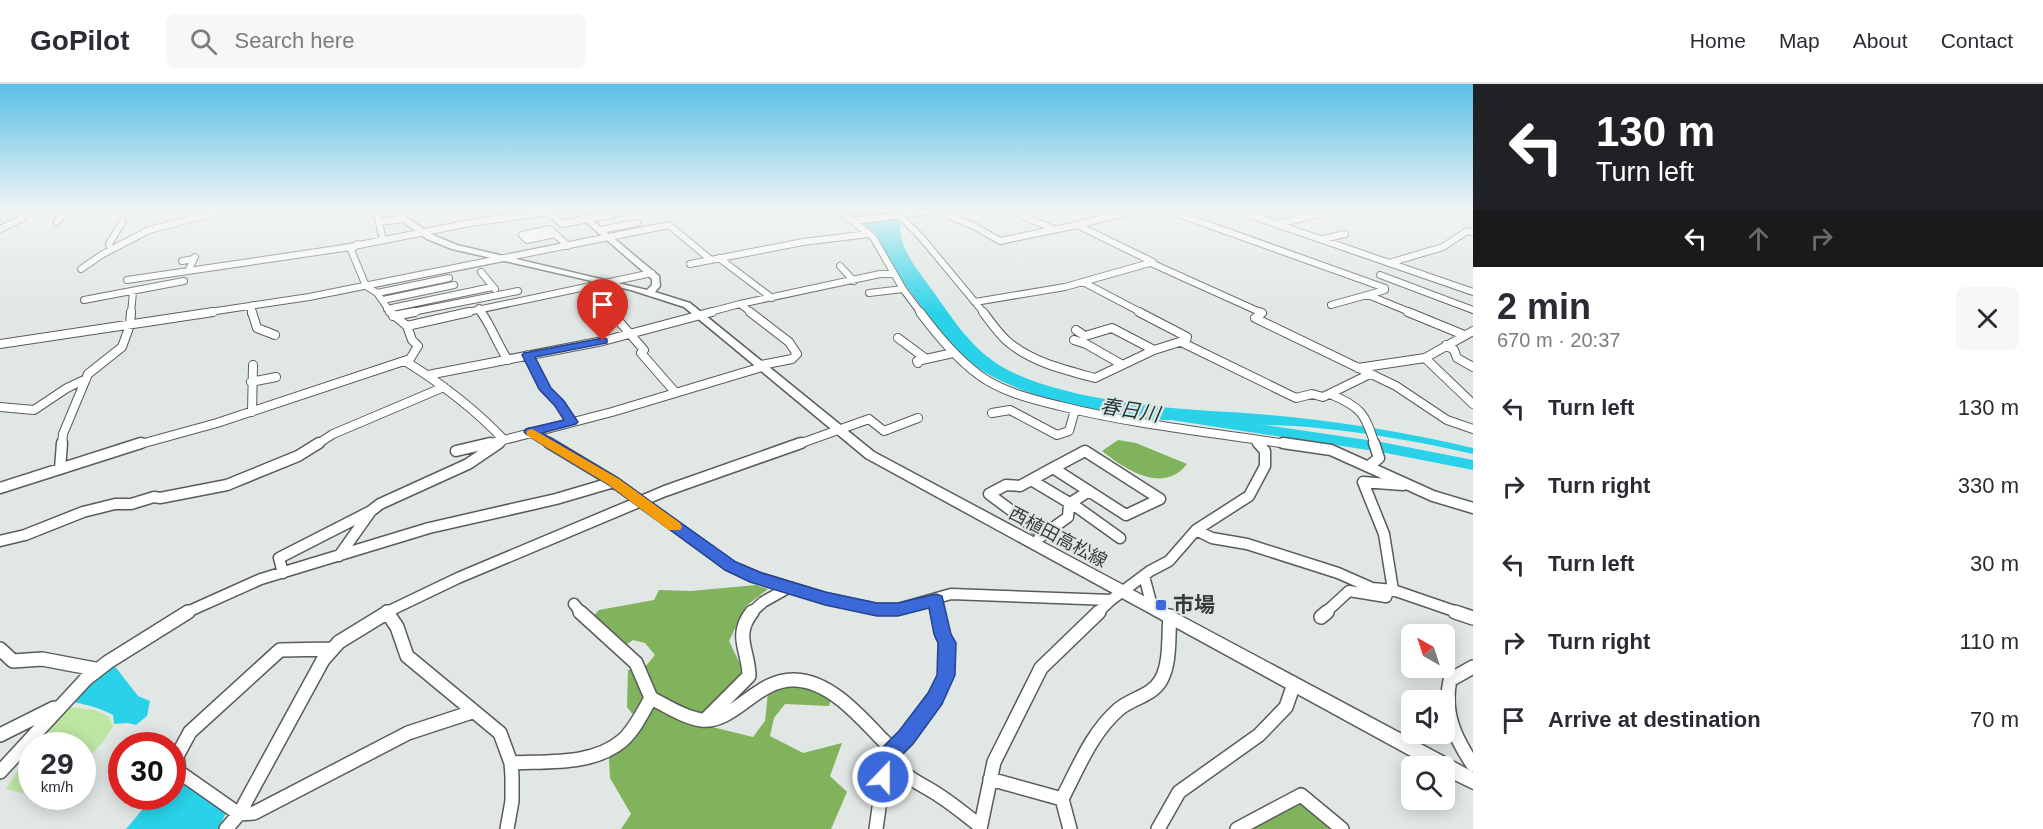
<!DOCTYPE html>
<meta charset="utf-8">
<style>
:root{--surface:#fff;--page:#f7f7f7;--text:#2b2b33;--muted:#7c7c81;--line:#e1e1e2}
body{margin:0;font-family:Helvetica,"Noto Sans JP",sans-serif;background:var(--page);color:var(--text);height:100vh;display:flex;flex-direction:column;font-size:22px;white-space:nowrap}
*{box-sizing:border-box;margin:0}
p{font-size:20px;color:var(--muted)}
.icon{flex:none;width:33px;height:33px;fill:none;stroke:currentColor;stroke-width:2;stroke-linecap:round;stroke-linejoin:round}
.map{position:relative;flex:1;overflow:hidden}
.sheet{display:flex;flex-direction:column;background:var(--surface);width:570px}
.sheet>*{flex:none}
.hud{background:#202124;color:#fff;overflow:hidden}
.needle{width:39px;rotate:321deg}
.fabs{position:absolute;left:1401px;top:540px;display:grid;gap:12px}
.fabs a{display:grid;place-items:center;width:54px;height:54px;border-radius:9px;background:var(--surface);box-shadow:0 3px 15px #0003;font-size:30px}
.speed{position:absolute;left:18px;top:648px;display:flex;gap:12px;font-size:30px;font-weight:700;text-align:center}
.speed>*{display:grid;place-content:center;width:78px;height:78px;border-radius:50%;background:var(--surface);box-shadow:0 3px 15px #0003;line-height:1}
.speed small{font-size:15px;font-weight:400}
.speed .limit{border:9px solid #d22;background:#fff;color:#111}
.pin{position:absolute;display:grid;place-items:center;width:51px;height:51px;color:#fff;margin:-62px -26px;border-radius:50% 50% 50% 0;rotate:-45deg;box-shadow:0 0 6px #0007}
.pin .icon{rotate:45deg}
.me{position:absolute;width:66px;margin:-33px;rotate:22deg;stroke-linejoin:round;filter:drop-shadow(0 0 4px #0008)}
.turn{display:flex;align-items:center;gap:21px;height:126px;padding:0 24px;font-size:27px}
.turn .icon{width:78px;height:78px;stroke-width:2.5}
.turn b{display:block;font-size:42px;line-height:51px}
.lanes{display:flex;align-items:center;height:57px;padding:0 24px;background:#0003;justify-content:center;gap:30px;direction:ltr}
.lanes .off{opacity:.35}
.round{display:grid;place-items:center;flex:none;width:63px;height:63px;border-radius:9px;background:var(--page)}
.headline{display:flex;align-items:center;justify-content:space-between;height:102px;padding:0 24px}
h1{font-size:36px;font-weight:600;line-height:45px}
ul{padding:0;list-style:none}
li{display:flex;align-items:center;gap:18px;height:78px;padding:0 24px}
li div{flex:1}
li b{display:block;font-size:22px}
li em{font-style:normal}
header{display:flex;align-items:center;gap:36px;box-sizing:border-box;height:84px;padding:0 30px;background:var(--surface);border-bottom:2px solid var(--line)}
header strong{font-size:28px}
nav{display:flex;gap:33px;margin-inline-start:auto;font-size:21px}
.search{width:420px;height:54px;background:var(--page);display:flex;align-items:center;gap:15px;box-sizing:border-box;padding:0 21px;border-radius:9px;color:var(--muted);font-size:22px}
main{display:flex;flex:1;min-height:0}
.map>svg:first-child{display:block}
.green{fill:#bde6a3}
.forest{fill:#80b35c}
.water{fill:#29d2e8}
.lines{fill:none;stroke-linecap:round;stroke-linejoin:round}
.river{fill:#29d2e8;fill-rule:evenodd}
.minor-far3-casing{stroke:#585d5b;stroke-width:8}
.minor-far2-casing{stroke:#585d5b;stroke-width:10}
.minor-far1-casing{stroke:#585d5b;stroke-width:13}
.minor-casing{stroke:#585d5b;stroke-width:16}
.secondary-casing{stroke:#585d5b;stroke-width:3}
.minor-far3{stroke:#fff;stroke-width:6}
.minor-far2{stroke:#fff;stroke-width:8}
.minor-far1{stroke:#fff;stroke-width:10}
.minor{stroke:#fff;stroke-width:13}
.secondary{fill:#fff;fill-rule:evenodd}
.route{fill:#3b69da;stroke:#26448e;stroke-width:1.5}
.slow{fill:#f59e0b}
.poi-dot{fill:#3b69da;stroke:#e0e7e4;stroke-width:2}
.labels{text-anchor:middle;stroke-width:4.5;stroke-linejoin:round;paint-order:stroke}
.street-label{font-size:18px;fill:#393b3a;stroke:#e0e7e4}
.water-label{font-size:20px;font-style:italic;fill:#193336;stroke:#e0e7e4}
.near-poi-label{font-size:21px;font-weight:bold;fill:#393b3a;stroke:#e0e7e4;text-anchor:start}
</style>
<header>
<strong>GoPilot</strong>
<div class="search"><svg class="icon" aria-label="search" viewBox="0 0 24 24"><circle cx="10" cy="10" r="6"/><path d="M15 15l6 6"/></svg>Search here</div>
<nav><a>Home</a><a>Map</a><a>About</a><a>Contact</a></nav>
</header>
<main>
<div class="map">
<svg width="1473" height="745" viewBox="0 0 1473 745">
<rect width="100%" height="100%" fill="#e0e7e4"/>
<path class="green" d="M 1242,126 L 1320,126 L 1278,137 Z
M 64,623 L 95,626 L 109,633 L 113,642 L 102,659 L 83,679 L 82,662 L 35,662 Z
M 31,667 L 31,711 L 6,705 Z"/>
<path class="forest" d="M 1118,356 L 1136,359 L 1187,380 C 1163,411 1125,385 1102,367 Z
M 756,501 L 768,505 L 746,522 L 729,557 L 740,580 L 741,591 L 692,638 L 753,653 L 765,637 L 768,608 C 795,596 806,599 832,612 L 829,622 L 785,620 L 774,634 L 770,652 L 803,669 L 842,659 L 830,692 L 847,708 L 831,745 L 621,745 L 631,730 L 610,694 L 609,674 L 631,657 L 641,641 L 627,623 L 628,586 L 645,583 L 655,571 L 645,559 L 633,556 L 623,563 L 590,536 L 599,526 L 654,516 L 659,506 L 691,507 Z
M 1303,719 L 1331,745 L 1247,745 L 1249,743 Z"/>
<path class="water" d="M 845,126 L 884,126 L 901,139 C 897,162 917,185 930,203 C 950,231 969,262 999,281 C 1054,315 1166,325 1230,328 C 1311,333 1393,345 1473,364 L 1473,370 C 1421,358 1370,349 1317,344 C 1289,341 1262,342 1235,338 C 1226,337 1217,335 1208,334 C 1193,333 1179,337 1163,336 C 1094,330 1008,313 955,267 L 891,182 L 876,149 Z
M 113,580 L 138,612 L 150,617 L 147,632 L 136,641 L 128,639 L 114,640 L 113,631 C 99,624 87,620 71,618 L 89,598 Z
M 173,690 L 227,727 L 218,745 L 126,745 L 153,713 L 172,712 Z"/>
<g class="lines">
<path class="river" d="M 1163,326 L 1381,358 L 1473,376 L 1473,386 L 1381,368 L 1158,334 L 1155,331 Z"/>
<g class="minor-far3-casing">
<path id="minor-far3" d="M 376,126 L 383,156
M 838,126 L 873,153 L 903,205 L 921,229
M 936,126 L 974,142 L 1000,157 L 1077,141
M 1010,126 L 1053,145
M 1167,126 L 1385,204 L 1385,206 L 1331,221
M 1236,126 L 1473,208
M 548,128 L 562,140 L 625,128
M 899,131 L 921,153 L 984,229
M 855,137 L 939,126
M 57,138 L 66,126
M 379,138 L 403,135
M 1277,140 L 1319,130 L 1323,126
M 0,145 L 21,135 L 29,126
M 550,145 L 555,150 L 527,156 L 522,151 Z
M 600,146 L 637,139
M 555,150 L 568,162
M 1323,155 L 1345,150
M 357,160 L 351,166 L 366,202 L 377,209 L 391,229
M 111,166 L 109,160 L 123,137
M 719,174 L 772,214
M 182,177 L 194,175
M 1151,179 L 1262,229
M 1389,179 L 1443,163 L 1467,147 L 1473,148
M 690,180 L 803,158 L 869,150
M 840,182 L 854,197
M 81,185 L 103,170 L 149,146 L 225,126
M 188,187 L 195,173
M 481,188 L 495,205
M 1380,191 L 1473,226
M 127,196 L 344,164 L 470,139 L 562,126
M 1083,198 L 1142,229
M 589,202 L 612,229
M 377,209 L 449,194
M 869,209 L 903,205
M 1368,211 L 1412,229
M 84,216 L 184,197
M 383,216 L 454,201
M 975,218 L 1065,203 L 1153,178 L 1077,141 L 1136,126
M 740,220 L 880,190 L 893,190
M 479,224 L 482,229
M 387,225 L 492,203
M 131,229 L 133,208
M 203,229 L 309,213 L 669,141 L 711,176
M 251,229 L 253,221
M 407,229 L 518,207
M 463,229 L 652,189
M 706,229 L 740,220 L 752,229"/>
</g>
<g class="minor-far2-casing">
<path id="minor-far2" d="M 252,228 L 257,244 L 275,251
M 481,228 C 492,243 497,260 508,276
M 611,228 L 644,266 L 641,269 L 675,308
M 750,228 L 789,258 L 797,270 L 792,275 L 761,281
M 920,228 C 937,251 956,274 979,291 C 1002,308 1032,315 1060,322 C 1136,341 1216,349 1294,361
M 983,228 C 990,237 998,249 1007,257 C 1031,278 1065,286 1095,294 L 1154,266 L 1186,256 L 1187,253 L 1139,228
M 1259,228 L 1262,229 L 1255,234 L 1396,302 L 1447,336 L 1473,345
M 1408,228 L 1464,251
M 393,232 L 415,228
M 407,242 L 469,228
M 1076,246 L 1085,252 L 1112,244 L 1154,266
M 898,254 L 925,274
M 1074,256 L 1086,260 L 1121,280
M 1181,258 L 1296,314 L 1312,310 L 1323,313 L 1370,290
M 0,260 L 213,228
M 1446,261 L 1454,266 L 1457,274 L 1473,283
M 528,271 L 545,305 L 560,320 L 571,338
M 1425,274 L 1473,320
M 405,277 C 442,300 474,324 504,356 L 484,361
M 918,279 L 917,277 L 953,269
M 1358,284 L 1425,274 L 1473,247
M 428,291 L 603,257 L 712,228
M 251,298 L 276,293
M 1330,310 C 1361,323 1365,329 1375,361
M 0,323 L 34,326 L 67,304 L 86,295
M 252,328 L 253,281
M 992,329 L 1010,326 L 1057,351 L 1069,347 L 1075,326
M 530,348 L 551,361
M 1255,356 L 1259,361
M 62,361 L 63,350 L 88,290 L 122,263 L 130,241 L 131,228
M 137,361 L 217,339 L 410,275 L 418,262 L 412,256 L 407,242 L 390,228
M 316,361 L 333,350 L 444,303
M 497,361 L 504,356 L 612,328 L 762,283
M 796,361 L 869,335 L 884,347 L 918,334"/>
</g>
<g class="minor-far1-casing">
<path id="minor-far1" d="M 549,359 L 614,398
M 1283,359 L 1331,366 L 1433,412 L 1473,424
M 456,367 L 490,359
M 1085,367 L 1160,415 L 1126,431 L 1053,384 Z
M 1369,382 L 1379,374 L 1374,359
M 60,385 L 62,359
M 1031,396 L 1078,424 L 1120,454
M 0,404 L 141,359
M 1196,446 L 1212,454 L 1247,460 L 1338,489 L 1372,504 L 1393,506 L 1460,529
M 1043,450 L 989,410 L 1006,401 L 1020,402 L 1053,384
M 1039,454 L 1068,433 L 1069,420 L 1089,407
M 0,457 L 25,451 L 83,428 L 115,420 L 131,420 L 154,413 L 160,414 L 227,401 L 298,372 L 319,359
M 339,472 L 371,427 L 380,420 L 468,380 L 499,359
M 283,489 L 279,474 L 371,427
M 1144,492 L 1152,522
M 1393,506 L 1384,450 L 1363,398 L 1403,401
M 936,516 L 938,529
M 574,520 L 581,529
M 185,529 L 261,495 L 429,444 L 556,415 L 614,398 L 730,482 L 756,493 L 825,514 L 877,525 L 898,525 L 951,510 L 1111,516
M 385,529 L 458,494 L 665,407 L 801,359
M 751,529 L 763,518 L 788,504
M 1097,529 L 1111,516 L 1150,487 L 1169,477 L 1196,446 L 1249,412 L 1265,382 L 1265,367 L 1258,359
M 1325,529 L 1349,507 L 1386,513 L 1389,506"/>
</g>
<g class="minor-casing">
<path id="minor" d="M 387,528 L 397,543 L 407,572 L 500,649 L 511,679 L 512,692 L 512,717 L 507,745
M 1455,528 L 1473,534
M 1321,533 L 1327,528
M 0,565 L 13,577 L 42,575 L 95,585
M 331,565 L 280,566 L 190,648 L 177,672 L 179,688 L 239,730 L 254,729 L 408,649 L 472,628
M 1473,583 L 1450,596 C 1443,629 1455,654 1473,681
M 651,614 C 667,622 683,633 701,636 C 734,640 757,594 795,596 C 828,597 856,628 877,650 C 881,655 889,661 893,667 C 897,675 897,683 905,690 C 916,699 929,704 940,712 C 954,721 967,732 980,742
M 707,634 L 749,592 C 749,567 733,552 752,528
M 0,651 L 54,624
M 511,679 C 547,677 593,682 623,656 C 635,645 643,628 651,614 L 636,579 L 580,528
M 0,688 L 86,595 L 108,578 L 188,528
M 990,695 L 1062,715 L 1070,745
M 1062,715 C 1078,684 1092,648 1119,625 C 1132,614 1152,612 1161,596 C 1171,578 1168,552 1170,532
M 226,745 L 239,730 L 323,576 L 339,558 L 388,528
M 876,745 L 886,674 L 906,654 L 935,614 L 946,591 L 947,559 L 942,550 L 938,528
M 980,745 L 994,678 L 1041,584 L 1099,528
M 1158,745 L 1179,708 L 1259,651 L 1286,623 L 1294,600
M 1237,745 L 1301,711 L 1342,745"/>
</g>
<g class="secondary-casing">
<path id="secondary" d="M 386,126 L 395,126 L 433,151 L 457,161 L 647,206 L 652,201 L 652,195 L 572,126 L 580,126 L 659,192 L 660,202 L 655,208 L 690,219 L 874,368 L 1473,688 L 1473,705 L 1444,691 L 1444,682 L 1429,682 L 866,374 L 684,223 L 631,206 L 452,165 L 427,155 Z"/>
</g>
<use href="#minor-far3" class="minor-far3"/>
<use href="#minor-far2" class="minor-far2"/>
<use href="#minor-far1" class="minor-far1"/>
<use href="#minor" class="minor"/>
<use href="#secondary" class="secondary"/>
</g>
<linearGradient id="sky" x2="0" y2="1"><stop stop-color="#5bc0e8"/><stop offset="0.55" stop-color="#f1f4f3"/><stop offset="1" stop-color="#f1f4f3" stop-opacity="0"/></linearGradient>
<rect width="1473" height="230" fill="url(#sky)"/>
<path class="route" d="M 603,254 L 607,255 L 607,259 L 535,273 L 551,304 L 564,317 L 578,338 L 576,340 L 542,349 L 619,395 L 736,478 L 762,489 L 825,508 L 877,519 L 898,519 L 936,510 L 942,512 L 951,550 L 956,559 L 955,591 L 942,620 L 913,660 L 895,678 L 890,700 L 883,703 L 875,700 L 872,693 L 878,668 L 899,647 L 928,609 L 937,591 L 938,559 L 934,550 L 929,524 L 898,532 L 877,532 L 825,521 L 750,498 L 725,486 L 609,401 L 526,350 L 524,348 L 526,345 L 564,336 L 555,322 L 539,305 L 522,271 L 524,269 Z"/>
<path class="slow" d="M 532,345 L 619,395 L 680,439 L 682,443 L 680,446 L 669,446 L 609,401 L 528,352 L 526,349 L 528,346 Z"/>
<rect class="poi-dot" x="1155" y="515" width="12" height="12" rx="3"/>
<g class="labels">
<g class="street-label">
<text transform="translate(1058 453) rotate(28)" y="6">西植田高松線</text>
</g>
<g class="water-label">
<text transform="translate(1130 326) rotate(9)" y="7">春日川</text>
</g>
<g class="near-poi-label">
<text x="1173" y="528">市場</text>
</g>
</g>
</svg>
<div class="fabs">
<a><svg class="needle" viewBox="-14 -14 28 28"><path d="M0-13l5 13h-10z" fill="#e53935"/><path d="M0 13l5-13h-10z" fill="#7c7c81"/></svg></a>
<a><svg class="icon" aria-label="sound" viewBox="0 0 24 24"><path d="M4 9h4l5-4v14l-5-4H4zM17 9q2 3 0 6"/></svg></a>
<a><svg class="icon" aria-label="search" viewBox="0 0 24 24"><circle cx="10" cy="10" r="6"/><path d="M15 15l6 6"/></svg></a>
</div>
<div class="speed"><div>29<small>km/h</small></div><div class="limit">30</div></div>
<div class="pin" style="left:603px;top:257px;background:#d93025"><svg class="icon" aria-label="arrive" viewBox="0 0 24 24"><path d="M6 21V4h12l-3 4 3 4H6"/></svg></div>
<svg class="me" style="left:883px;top:693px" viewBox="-20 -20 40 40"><circle r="17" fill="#3b69da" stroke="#fff" stroke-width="3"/><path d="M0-11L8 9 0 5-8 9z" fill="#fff"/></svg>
</div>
<section class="sheet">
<div class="hud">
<div class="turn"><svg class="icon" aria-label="left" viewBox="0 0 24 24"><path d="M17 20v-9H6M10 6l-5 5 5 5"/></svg><div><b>130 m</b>Turn left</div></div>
<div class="lanes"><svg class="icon" aria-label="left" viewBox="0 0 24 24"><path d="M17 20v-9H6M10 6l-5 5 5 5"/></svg><svg class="icon off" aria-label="ahead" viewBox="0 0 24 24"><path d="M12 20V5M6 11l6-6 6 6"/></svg><svg class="icon off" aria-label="right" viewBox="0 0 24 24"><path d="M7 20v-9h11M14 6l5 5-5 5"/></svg></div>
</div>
<div class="headline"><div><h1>2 min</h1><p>670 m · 20:37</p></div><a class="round"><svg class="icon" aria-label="close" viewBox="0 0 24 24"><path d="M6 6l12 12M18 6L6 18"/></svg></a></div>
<ul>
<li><svg class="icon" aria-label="left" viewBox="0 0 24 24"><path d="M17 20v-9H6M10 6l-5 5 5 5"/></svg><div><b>Turn left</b></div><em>130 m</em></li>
<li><svg class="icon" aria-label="right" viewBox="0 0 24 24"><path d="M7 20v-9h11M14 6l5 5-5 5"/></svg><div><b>Turn right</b></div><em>330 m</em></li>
<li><svg class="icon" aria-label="left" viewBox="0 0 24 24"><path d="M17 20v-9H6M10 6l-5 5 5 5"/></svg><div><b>Turn left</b></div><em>30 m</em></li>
<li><svg class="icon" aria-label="right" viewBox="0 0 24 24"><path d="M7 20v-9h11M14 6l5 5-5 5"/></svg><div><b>Turn right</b></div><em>110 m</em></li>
<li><svg class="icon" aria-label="arrive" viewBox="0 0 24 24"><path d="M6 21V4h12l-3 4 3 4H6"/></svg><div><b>Arrive at destination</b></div><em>70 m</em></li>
</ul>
</section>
</main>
